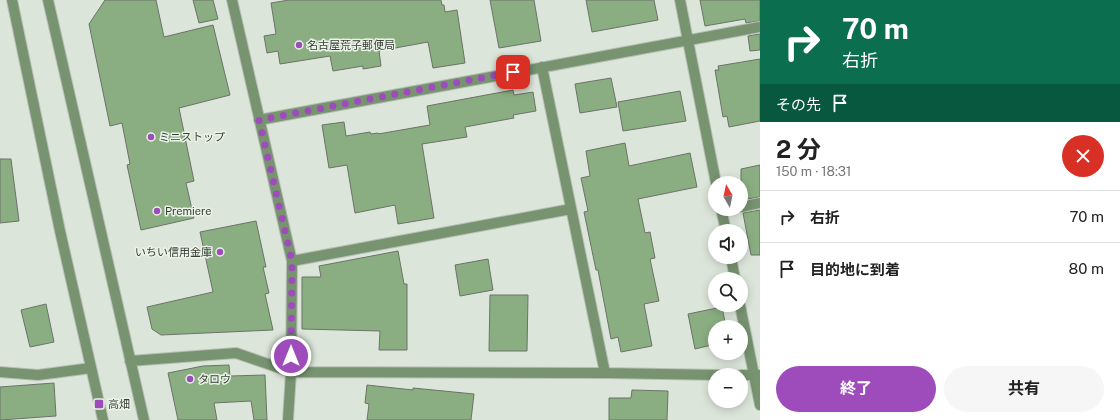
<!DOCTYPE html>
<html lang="ja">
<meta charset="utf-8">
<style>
:root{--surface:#fff;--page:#f6f6f6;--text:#222;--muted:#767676;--line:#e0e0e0;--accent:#9e4cbb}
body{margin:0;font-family:"Public Sans","Noto Sans JP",sans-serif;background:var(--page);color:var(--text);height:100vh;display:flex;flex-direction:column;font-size:15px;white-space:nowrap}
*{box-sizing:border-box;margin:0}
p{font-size:13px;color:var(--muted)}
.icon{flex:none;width:22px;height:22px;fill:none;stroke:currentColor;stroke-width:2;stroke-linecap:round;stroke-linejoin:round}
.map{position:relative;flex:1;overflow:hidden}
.details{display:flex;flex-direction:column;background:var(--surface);width:360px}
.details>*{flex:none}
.guide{background:#0b6e4f;color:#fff;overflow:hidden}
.needle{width:26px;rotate:351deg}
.buttons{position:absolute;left:708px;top:176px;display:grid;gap:8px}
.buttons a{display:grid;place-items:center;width:40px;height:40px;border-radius:50%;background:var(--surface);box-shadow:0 2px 10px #0003;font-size:20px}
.pin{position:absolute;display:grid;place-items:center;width:34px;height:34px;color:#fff;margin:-17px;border-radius:8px;box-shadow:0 2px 6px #0006}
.me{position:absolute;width:44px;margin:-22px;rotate:0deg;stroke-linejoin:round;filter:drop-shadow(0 0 3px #0008)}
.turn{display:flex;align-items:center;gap:14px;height:84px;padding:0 16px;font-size:18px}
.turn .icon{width:52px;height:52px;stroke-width:2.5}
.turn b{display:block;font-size:28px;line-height:34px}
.then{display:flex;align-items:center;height:38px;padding:0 16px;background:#0003;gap:8px;font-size:15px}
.round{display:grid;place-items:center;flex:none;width:42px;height:42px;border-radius:21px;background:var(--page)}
.head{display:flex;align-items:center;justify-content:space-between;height:68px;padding:0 16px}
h1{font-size:24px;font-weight:700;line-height:30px}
.button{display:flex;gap:8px;margin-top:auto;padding:8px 16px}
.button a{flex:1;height:46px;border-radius:24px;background:var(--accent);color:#fff;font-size:16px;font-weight:700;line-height:46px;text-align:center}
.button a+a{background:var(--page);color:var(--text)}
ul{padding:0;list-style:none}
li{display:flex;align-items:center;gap:12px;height:52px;padding:0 16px;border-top:1px solid var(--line)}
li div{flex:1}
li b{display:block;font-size:15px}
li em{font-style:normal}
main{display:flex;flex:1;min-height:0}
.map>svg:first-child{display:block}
.building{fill:#8aae81;stroke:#6b7369}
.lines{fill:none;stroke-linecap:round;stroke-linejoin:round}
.minor-casing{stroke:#b8c0b6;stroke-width:12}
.minor{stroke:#779370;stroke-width:10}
.route{stroke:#9e4cbb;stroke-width:7;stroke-dasharray:0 12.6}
.poi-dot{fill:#9e4cbb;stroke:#e9f3e6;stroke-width:1.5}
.labels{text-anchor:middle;stroke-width:3;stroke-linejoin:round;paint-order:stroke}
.poi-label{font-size:11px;fill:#3a3e39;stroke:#e9f3e6;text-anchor:start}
</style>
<main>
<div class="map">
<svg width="760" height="420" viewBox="0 0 760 420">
<rect width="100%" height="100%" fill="#dce5d9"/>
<path class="building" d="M 105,0 L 156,0 L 164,37 L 213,25 L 230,95 L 179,108 L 194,181 L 186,183 L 194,218 L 141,230 L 127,165 L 130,164 L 122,123 L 110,126 L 89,24 Z
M 193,0 L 213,0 L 218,19 L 199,23 Z
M 289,0 L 441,0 L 442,5 L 444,5 L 445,12 L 457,10 L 465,63 L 433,68 L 428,42 L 379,51 L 381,66 L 363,69 L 363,66 L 333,71 L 330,56 L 280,64 L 278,51 L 267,53 L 264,36 L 276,34 L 271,3 Z
M 490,0 L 534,0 L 541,41 L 499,48 Z
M 586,0 L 654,0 L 658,20 L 592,32 Z
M 700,0 L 760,0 L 760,21 L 746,23 L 745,19 L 705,26 Z
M 760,34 L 760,50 L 750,51 L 748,36 Z
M 760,59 L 760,121 L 729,127 L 727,116 L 723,117 L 715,70 L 719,70 L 718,66 Z
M 611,78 L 617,107 L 580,113 L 575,84 Z
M 513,90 L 514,95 L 533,92 L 536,111 L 513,115 L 514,118 L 465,127 L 467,137 L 422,144 L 434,218 L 398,224 L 395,205 L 355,213 L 347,165 L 329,168 L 322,125 L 344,122 L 346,136 L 370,132 L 371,134 L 378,133 L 378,134 L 430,125 L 427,106 Z
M 680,91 L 686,121 L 623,131 L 618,102 Z
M 625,143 L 629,166 L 690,153 L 697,187 L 638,199 L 645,233 L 650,232 L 655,258 L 650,259 L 659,301 L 644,304 L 652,346 L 621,352 L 618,337 L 611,339 L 598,270 L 596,270 L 584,212 L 588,211 L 581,178 L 590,176 L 586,151 Z
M 0,159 L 11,159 L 19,221 L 0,223 Z
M 760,165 L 760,197 L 741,200 L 741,169 Z
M 760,210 L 760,255 L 751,255 L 743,213 Z
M 256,221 L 266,267 L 263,267 L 269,293 L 265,294 L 273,330 L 161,335 L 152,329 L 147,307 L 213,292 L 200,232 Z
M 398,251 L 404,284 L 407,284 L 407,350 L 379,350 L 380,331 L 302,329 L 302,277 L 321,277 L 319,266 Z
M 488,259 L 493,290 L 460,296 L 455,265 Z
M 490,295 L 528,295 L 527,351 L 489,351 Z
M 46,304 L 54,342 L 30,347 L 21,310 Z
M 722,307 L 726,327 L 715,327 L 715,339 L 710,340 L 712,345 L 695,349 L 688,314 Z
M 229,365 L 230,376 L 265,375 L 267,420 L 254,420 L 251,401 L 214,403 L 217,420 L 178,420 L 168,373 L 203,366 Z
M 54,383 L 56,416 L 0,420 L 0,387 Z
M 367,385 L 413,390 L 413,388 L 474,394 L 471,420 L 367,420 L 369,404 L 365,403 Z
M 632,390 L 668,391 L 667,420 L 609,420 L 609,398 L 631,398 Z"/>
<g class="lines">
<g class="minor-casing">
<path id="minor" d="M 12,0 L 60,231 L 103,420
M 48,0 L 144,420
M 232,0 L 292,261 L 291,372 L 288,420
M 680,0 L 716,183
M 542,67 L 605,373
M 259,120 L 760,27
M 741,207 L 760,203
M 721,209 L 726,231
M 731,257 L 735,279
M 292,261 L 571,209
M 740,305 L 760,405
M 130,361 L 236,353 L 291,372 L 605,373 L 720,375
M 0,372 L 38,375 L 91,368
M 741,375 L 759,375"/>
</g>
<use href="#minor" class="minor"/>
</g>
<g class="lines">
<path class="route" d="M 291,356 L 292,261 L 259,120 L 513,72"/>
</g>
<g class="poi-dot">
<circle cx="299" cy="45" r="4"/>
<circle cx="151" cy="137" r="4"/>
<circle cx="157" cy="211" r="4"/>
<circle cx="220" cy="252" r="4"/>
<circle cx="190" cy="379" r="4"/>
<rect x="94" y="399" width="10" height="10" rx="2"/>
</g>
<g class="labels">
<g class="poi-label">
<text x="307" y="49">名古屋荒子郵便局</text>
<text x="159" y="141">ミニストップ</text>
<text x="165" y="215">Premiere</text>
<text x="212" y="256" text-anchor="end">いちい信用金庫</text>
<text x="198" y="383">タロウ</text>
<text x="108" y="408">高畑</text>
</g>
</g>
</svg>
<div class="buttons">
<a><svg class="needle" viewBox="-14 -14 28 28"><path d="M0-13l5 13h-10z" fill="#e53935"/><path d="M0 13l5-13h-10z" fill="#767676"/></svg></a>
<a><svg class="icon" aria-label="sound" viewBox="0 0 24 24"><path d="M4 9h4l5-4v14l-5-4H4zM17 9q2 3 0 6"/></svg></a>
<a><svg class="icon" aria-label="search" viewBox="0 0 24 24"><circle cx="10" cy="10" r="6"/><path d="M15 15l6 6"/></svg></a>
<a>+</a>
<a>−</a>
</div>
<div class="pin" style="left:513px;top:72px;background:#d93025"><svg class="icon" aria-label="arrive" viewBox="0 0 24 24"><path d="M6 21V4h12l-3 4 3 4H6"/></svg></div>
<svg class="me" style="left:291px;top:356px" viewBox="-20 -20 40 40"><circle r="17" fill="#9e4cbb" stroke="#fff" stroke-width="3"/><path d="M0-11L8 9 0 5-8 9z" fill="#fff"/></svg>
</div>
<section class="details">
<div class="guide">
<div class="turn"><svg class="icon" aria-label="right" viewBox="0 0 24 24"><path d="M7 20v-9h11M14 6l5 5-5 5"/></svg><div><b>70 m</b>右折</div></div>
<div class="then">その先<svg class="icon" aria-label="arrive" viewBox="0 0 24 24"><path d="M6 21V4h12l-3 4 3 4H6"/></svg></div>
</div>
<div class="head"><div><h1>2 分</h1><p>150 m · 18:31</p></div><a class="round" style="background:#d93025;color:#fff"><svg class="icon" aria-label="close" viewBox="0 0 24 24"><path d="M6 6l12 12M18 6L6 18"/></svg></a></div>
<ul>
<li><svg class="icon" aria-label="right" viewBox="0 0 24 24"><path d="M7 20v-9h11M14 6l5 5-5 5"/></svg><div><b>右折</b></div><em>70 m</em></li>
<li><svg class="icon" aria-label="arrive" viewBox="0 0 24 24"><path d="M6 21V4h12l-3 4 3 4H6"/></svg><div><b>目的地に到着</b></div><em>80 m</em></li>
</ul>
<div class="button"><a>終了</a><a>共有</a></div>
</section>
</main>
